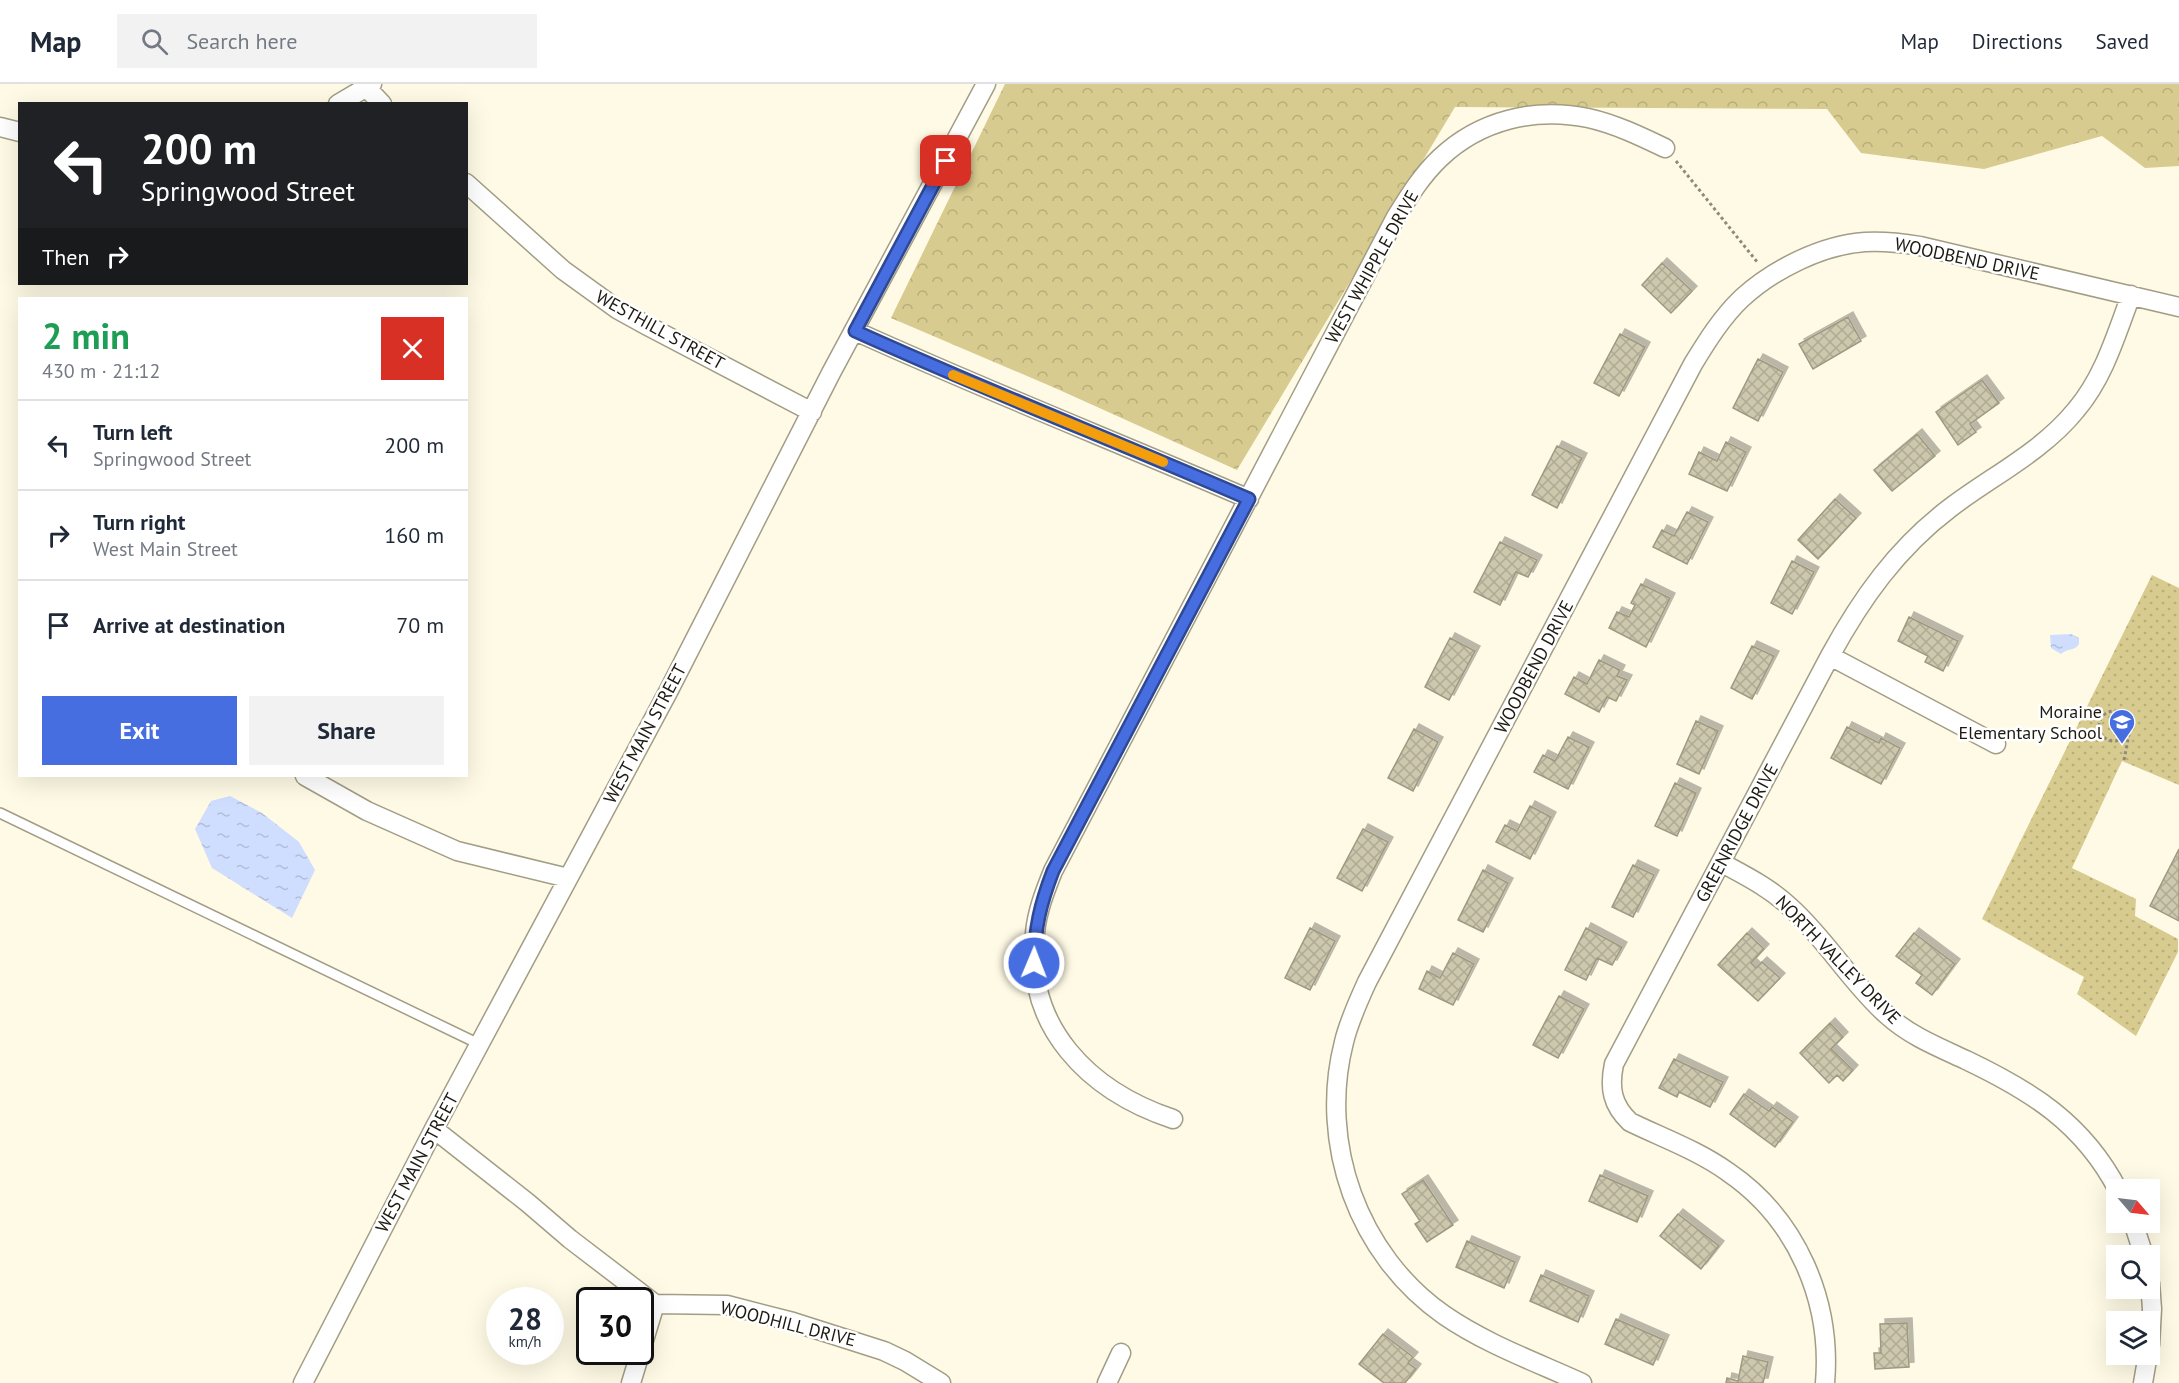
<!DOCTYPE html>
<meta charset="utf-8">
<style>
:root{--surface:#fff;--page:#f2f2f3;--text:#1f2937;--muted:#747a83;--line:#e0e1e3;--accent:#476ee1}
body{margin:0;font-family:"PT Sans",sans-serif;background:var(--page);color:var(--text);height:100vh;display:flex;flex-direction:column;font-size:22px;white-space:nowrap}
*{box-sizing:border-box;margin:0}
p{font-size:20px;color:var(--muted)}
.icon{flex:none;width:33px;height:33px;fill:none;stroke:currentColor;stroke-width:2;stroke-linecap:round;stroke-linejoin:round}
.map{position:relative;flex:1;overflow:hidden}
.details{position:absolute;left:18px;top:213px;width:450px;height:480px;display:flex;flex-direction:column;background:var(--surface);border-radius:0px;box-shadow:0 6px 24px #0002}
.details>*{flex:none}
.hud{position:absolute;left:18px;top:18px;width:450px;height:183px;border-radius:0px;box-shadow:0 6px 24px #0002;background:#202124;color:#fff;overflow:hidden}
.needle{width:39px;rotate:118deg}
.tools{position:absolute;left:2106px;top:1095px;display:grid;gap:12px}
.tools a{display:grid;place-items:center;width:54px;height:54px;border-radius:0px;background:var(--surface);box-shadow:0 6px 24px #0002;font-size:30px}
.speed{position:absolute;left:486px;top:1203px;display:flex;gap:12px;font-size:30px;font-weight:700;text-align:center}
.speed>*{display:grid;place-content:center;width:78px;height:78px;border-radius:50%;background:var(--surface);box-shadow:0 6px 24px #0002;line-height:1}
.speed small{font-size:15px;font-weight:400}
.speed .limit{border:3px solid #111;border-radius:9px;background:#fff;color:#111}
.pin{position:absolute;display:grid;place-items:center;width:51px;height:51px;color:#fff;margin:-26px;border-radius:12px;box-shadow:0 3px 9px #0006}
.me{position:absolute;width:66px;margin:-33px;rotate:1deg;stroke-linejoin:round;filter:drop-shadow(0 0 4px #0008)}
.turn{display:flex;align-items:center;gap:21px;height:126px;padding:0 24px;font-size:27px}
.turn .icon{width:78px;height:78px;stroke-width:2.5}
.turn b{display:block;font-size:42px;line-height:51px}
.then{display:flex;align-items:center;height:57px;padding:0 24px;background:#0003;gap:12px;font-size:22px}
.round{display:grid;place-items:center;flex:none;width:63px;height:63px;border-radius:0px;background:var(--page)}
.headline{display:flex;align-items:center;justify-content:space-between;height:102px;padding:0 24px}
h1{font-size:36px;font-weight:800;line-height:45px;color:#1e9e55}
.action{display:flex;gap:12px;margin-top:auto;padding:12px 24px}
.action a{flex:1;height:69px;border-radius:0px;background:var(--accent);color:#fff;font-size:24px;font-weight:800;line-height:69px;text-align:center}
.action a+a{background:var(--page);color:var(--text)}
ul{padding:0;list-style:none}
li{display:flex;align-items:center;gap:18px;height:90px;padding:0 24px;border-top:2px solid var(--line)}
li div{flex:1}
li b{display:block;font-size:22px}
li em{font-style:normal}
header{display:flex;align-items:center;gap:36px;box-sizing:border-box;height:84px;padding:0 30px;background:var(--surface);border-bottom:2px solid var(--line)}
header strong{font-size:28px}
nav{display:flex;gap:33px;margin-inline-start:auto;font-size:21px}
.search{width:420px;height:54px;background:var(--page);display:flex;align-items:center;gap:15px;box-sizing:border-box;padding:0 21px;border-radius:0px;color:var(--muted);font-size:22px}
.map>svg:first-child{display:block}
.green{fill:url(#green-dots)}
.forest{fill:url(#forest-crowns)}
.water{fill:url(#water-ripples)}
.building{fill:url(#building-cross-hatch);stroke:#9e9980;stroke-width:1.5;filter:url(#shadow)}
.lines{fill:none;stroke-linecap:round;stroke-linejoin:round}
.lane-casing{stroke:#a29d84;stroke-width:12}
.street-casing{stroke:#a29d84;stroke-width:21}
.path{stroke:#8e8a7b;stroke-width:3;stroke-dasharray:3 3;stroke-linecap:butt}
.lane{stroke:#fff;stroke-width:9}
.street{stroke:#fff;stroke-width:18}
.route-casing{stroke:#2e4892;stroke-width:15}
.route{stroke:#476ee1;stroke-width:10}
.slow{stroke:#f59e0b;stroke-width:10}
.labels{text-anchor:middle;stroke-width:5;stroke-linejoin:round;paint-order:stroke}
.street-label{font-size:18px;fill:#1c1a11;stroke:#fff}
.poi-label{font-size:18px;fill:#1c1a11;stroke:#fff;text-anchor:end}
</style>
<header>
<strong>Map</strong>
<div class="search"><svg class="icon" aria-label="search" viewBox="0 0 24 24"><circle cx="10" cy="10" r="6"/><path d="M15 15l6 6"/></svg>Search here</div>
<nav><a>Map</a><a>Directions</a><a>Saved</a></nav>
</header>
<div class="map">
<svg width="2179" height="1299" viewBox="0 0 2179 1299">
<defs>
<pattern id="green-dots" width="8" height="8" patternUnits="userSpaceOnUse" patternTransform="scale(1.5)"><rect width="8" height="8" fill="#d7cb8f"/><path d="M2 2h.1M6 6h.1" fill="none" stroke="#b8ae7a" stroke-width="1.8" stroke-linecap="round"/></pattern>
<pattern id="forest-crowns" width="20" height="18" patternUnits="userSpaceOnUse" patternTransform="scale(1.5)"><rect width="20" height="18" fill="#d7cb8f"/><path d="M2 6a3 3 0 1 1 6 0M12 15a3 3 0 1 1 6 0" fill="none" stroke="#b8ae7a"/></pattern>
<pattern id="water-ripples" width="26" height="14" patternUnits="userSpaceOnUse" patternTransform="scale(1.5)"><rect width="26" height="14" fill="#cfddfe"/><path d="M2 4q2-2 4 0t4 0M15 11q2-2 4 0t4 0" fill="none" stroke="#b1bdd9"/></pattern>
<pattern id="building-cross-hatch" width="8" height="8" patternUnits="userSpaceOnUse" patternTransform="scale(1.5)"><rect width="8" height="8" fill="#ccc7ad"/><path d="M0 0l8 8M0 8l8-8" fill="none" stroke="#afaa94"/></pattern>
<filter id="shadow"><feDropShadow dx="5" dy="-5" stdDeviation="0" flood-color="#0004"/></filter>
</defs>
<rect width="100%" height="100%" fill="#fffae5"/>
<path class="green" d="M 2152,491 L 2179,504 L 2179,701 L 2122,677 L 2072,784 L 2136,815 L 2135,832 L 2178,855 L 2178,868 L 2136,952 L 2077,910 L 2084,893 L 1982,835 Z"/>
<path class="forest" d="M 1005,0 L 2179,0 L 2179,82 L 2145,84 L 2102,52 L 1984,85 L 1861,69 L 1827,25 L 1455,23 L 1237,386 L 1055,304 L 891,234 Z"/>
<path class="water" d="M 2071,550 L 2079,554 L 2079,560 C 2075,567 2067,564 2061,570 L 2051,564 L 2050,551 Z
M 230,712 L 262,729 L 299,758 L 315,786 L 292,834 L 212,784 L 195,745 L 211,717 Z"/>
<path class="building" d="M 1662,179 L 1692,207 L 1671,229 L 1642,201 Z
M 1848,233 L 1861,257 L 1813,285 L 1799,260 Z
M 1620,250 L 1645,263 L 1619,312 L 1594,299 Z
M 1758,275 L 1783,288 L 1758,337 L 1733,324 Z
M 1982,296 L 1999,319 L 1970,340 L 1976,348 L 1958,361 L 1936,328 Z
M 1917,350 L 1935,372 L 1892,407 L 1874,386 Z
M 1726,358 L 1746,368 L 1727,407 L 1689,390 L 1699,368 L 1717,377 Z
M 1557,362 L 1582,374 L 1557,424 L 1532,411 Z
M 1835,415 L 1856,434 L 1818,475 L 1798,456 Z
M 1687,428 L 1708,438 L 1687,480 L 1653,463 L 1662,446 L 1674,452 Z
M 1500,458 L 1537,476 L 1528,493 L 1516,488 L 1500,521 L 1474,508 Z
M 1792,477 L 1814,488 L 1792,530 L 1771,519 Z
M 1641,500 L 1670,514 L 1646,563 L 1609,544 L 1617,528 L 1629,533 L 1635,521 L 1631,519 Z
M 1909,533 L 1958,557 L 1943,587 L 1925,578 L 1928,572 L 1898,557 Z
M 1450,554 L 1475,567 L 1449,616 L 1425,603 Z
M 1752,562 L 1774,572 L 1752,615 L 1731,604 Z
M 1599,576 L 1620,586 L 1617,592 L 1627,596 L 1616,617 L 1607,613 L 1599,628 L 1565,610 L 1574,593 L 1587,600 Z
M 1696,637 L 1718,647 L 1699,690 L 1677,680 Z
M 1847,643 L 1879,659 L 1881,654 L 1900,664 L 1881,700 L 1831,674 Z
M 1414,645 L 1438,658 L 1413,707 L 1388,694 Z
M 1568,653 L 1589,663 L 1568,705 L 1534,688 L 1543,671 L 1555,677 Z
M 1675,699 L 1696,709 L 1677,752 L 1655,742 Z
M 1530,722 L 1551,733 L 1530,775 L 1496,758 L 1505,741 L 1517,747 Z
M 1363,745 L 1388,758 L 1362,807 L 1337,794 Z
M 2179,765 L 2179,837 L 2150,822 Z
M 1633,781 L 1654,791 L 1633,833 L 1612,823 Z
M 1483,786 L 1508,799 L 1483,848 L 1458,836 Z
M 1310,844 L 1335,857 L 1310,906 L 1285,894 Z
M 1586,844 L 1622,863 L 1612,881 L 1597,874 L 1586,896 L 1565,886 Z
M 1747,849 L 1764,865 L 1751,879 L 1756,884 L 1762,878 L 1780,894 L 1758,917 L 1718,881 Z
M 1914,849 L 1955,880 L 1932,911 L 1916,899 L 1922,891 L 1896,872 Z
M 1453,869 L 1474,880 L 1453,921 L 1419,905 L 1427,887 L 1440,894 Z
M 1559,912 L 1584,925 L 1558,974 L 1533,961 Z
M 1830,939 L 1843,953 L 1831,965 L 1853,986 L 1843,997 L 1837,991 L 1829,999 L 1800,969 Z
M 1674,975 L 1723,998 L 1710,1023 L 1679,1008 L 1677,1013 L 1659,1004 Z
M 1744,1010 L 1769,1027 L 1772,1023 L 1793,1038 L 1775,1063 L 1730,1030 Z
M 1600,1091 L 1648,1112 L 1637,1138 L 1589,1117 Z
M 1423,1096 L 1453,1141 L 1427,1158 L 1415,1140 L 1420,1137 L 1402,1110 Z
M 1678,1130 L 1719,1162 L 1701,1185 L 1660,1152 Z
M 1467,1157 L 1515,1178 L 1504,1204 L 1456,1183 Z
M 1541,1191 L 1589,1212 L 1578,1238 L 1530,1217 Z
M 1616,1235 L 1664,1256 L 1653,1281 L 1605,1260 Z
M 1907,1239 L 1909,1283 L 1875,1285 L 1874,1269 L 1881,1269 L 1880,1240 Z
M 1383,1250 L 1413,1273 L 1408,1279 L 1416,1285 L 1405,1299 L 1384,1299 L 1359,1280 Z
M 1743,1272 L 1768,1278 L 1763,1299 L 1726,1299 L 1727,1294 L 1738,1297 Z"/>
<g class="lines">
<g class="lane-casing">
<path id="lane" d="M 0,729 L 479,960"/>
</g>
<g class="street-casing">
<path id="street" d="M 367,4 L 382,20
M 338,20 L 372,0
M 0,43 L 20,48
M 466,99 L 563,186 L 617,225 L 646,241 L 812,328
M 855,247 C 985,306 1117,358 1249,415
M 1830,572 L 1996,660
M 305,692 L 367,727 L 457,767 L 568,794
M 1722,779 C 1746,792 1770,804 1790,823 C 1826,855 1851,899 1887,931 C 1910,952 1938,963 1966,976 C 2031,1007 2083,1039 2118,1106
M 1173,1035 C 1089,1007 1024,943 1035,849 C 1037,827 1045,807 1053,787 L 1396,133 C 1409,112 1422,91 1440,74 C 1480,36 1535,23 1588,34 C 1615,40 1640,52 1665,64
M 434,1045 L 528,1119 L 570,1155 L 655,1220 L 727,1221 L 793,1238 L 884,1267 L 905,1277 L 941,1299
M 2133,1138 L 2144,1172
M 2150,1199 L 2152,1225 L 2150,1261
M 303,1299 L 434,1045 L 668,608 L 831,289 L 986,0
M 631,1299 L 655,1220
M 1107,1299 L 1121,1269
M 1582,1299 C 1536,1278 1486,1260 1444,1231 C 1358,1171 1318,1059 1344,958 C 1349,937 1358,918 1367,898 L 1693,280 C 1707,257 1722,233 1742,214 C 1774,185 1822,161 1865,158 C 1884,157 1902,159 1920,162 L 2179,223
M 1825,1299 C 1832,1217 1797,1135 1728,1088 C 1699,1067 1663,1054 1630,1038 C 1612,1021 1609,1004 1614,980 L 1830,572 C 1861,515 1897,464 1950,424 C 1992,392 2042,368 2076,326 C 2104,293 2116,251 2131,211
M 2143,1299 L 2148,1270"/>
</g>
<path class="path" d="M 1676,77 L 1758,179
M2099 642a15 15 0 1 1 30 0a15 15 0 1 1-30 0Z
M 2124,676 L 2129,650"/>
<use href="#lane" class="lane"/>
<use href="#street" class="street"/>
</g>
<g class="lines">
<g class="route-casing">
<path id="route" d="M 946,77 L 855,247 C 985,306 1118,358 1249,415 L 1053,787 C 1040,821 1035,843 1034,879"/>
</g>
<use href="#route" class="route"/>
<path class="slow" d="M 953,291 L 1163,378"/>
</g>
<defs>
<g id="school-pin" transform="scale(1.35)"><path d="M0 17L-7.5 6A9.5 9.5 0 1 1 7.5 6Z" fill="#476ee1" stroke="#fff"/><path d="M0-5L7-2L0 1L-7-2ZM-4 1L0 2.5L4 1V4Q0 6-4 4Z" fill="#fff"/></g>
</defs>
<g fill-rule="evenodd">
<use href="#school-pin" x="2122" y="638"/>
</g>
<g class="labels">
<g class="street-label">
<text transform="translate(1967 175) rotate(12)" y="6">WOODBEND DRIVE</text>
<text transform="translate(1372 183) rotate(-61)" y="6">WEST WHIPPLE DRIVE</text>
<text transform="translate(660 246) rotate(29)" y="6">WESTHILL STREET</text>
<text transform="translate(1534 583) rotate(-62)" y="6">WOODBEND DRIVE</text>
<text transform="translate(645 650) rotate(-62)" y="6">WEST MAIN STREET</text>
<text transform="translate(1737 749) rotate(-62)" y="6">GREENRIDGE DRIVE</text>
<text transform="translate(1838 876) rotate(46)" y="6">NORTH VALLEY DRIVE</text>
<text transform="translate(417 1079) rotate(-62)" y="6">WEST MAIN STREET</text>
<text transform="translate(788 1240) rotate(14)" y="6">WOODHILL DRIVE</text>
</g>
<g class="poi-label">
<text x="2102" y="634">Moraine<tspan x="2102" dy="21">Elementary School</tspan></text>
</g>
</g>
</svg>
<div class="tools">
<a><svg class="needle" viewBox="-14 -14 28 28"><path d="M0-13l5 13h-10z" fill="#e53935"/><path d="M0 13l5-13h-10z" fill="#747a83"/></svg></a>
<a><svg class="icon" aria-label="search" viewBox="0 0 24 24"><circle cx="10" cy="10" r="6"/><path d="M15 15l6 6"/></svg></a>
<a><svg class="icon" aria-label="layers" viewBox="0 0 24 24"><path d="M12 4l9 5-9 5-9-5zM3 14l9 5 9-5"/></svg></a>
</div>
<div class="speed"><div>28<small>km/h</small></div><div class="limit">30</div></div>
<div class="pin" style="left:946px;top:77px;background:#d93025"><svg class="icon" aria-label="arrive" viewBox="0 0 24 24"><path d="M6 21V4h12l-3 4 3 4H6"/></svg></div>
<svg class="me" style="left:1034px;top:879px" viewBox="-20 -20 40 40"><circle r="17" fill="#476ee1" stroke="#fff" stroke-width="3"/><path d="M0-11L8 9 0 5-8 9z" fill="#fff"/></svg>
<div class="hud">
<div class="turn"><svg class="icon" aria-label="left" viewBox="0 0 24 24"><path d="M17 20v-9H6M10 6l-5 5 5 5"/></svg><div><b>200 m</b>Springwood Street</div></div>
<div class="then">Then<svg class="icon" aria-label="right" viewBox="0 0 24 24"><path d="M7 20v-9h11M14 6l5 5-5 5"/></svg></div>
</div>
<section class="details">
<div class="headline"><div><h1>2 min</h1><p>430 m · 21:12</p></div><a class="round" style="background:#d93025;color:#fff"><svg class="icon" aria-label="close" viewBox="0 0 24 24"><path d="M6 6l12 12M18 6L6 18"/></svg></a></div>
<ul>
<li><svg class="icon" aria-label="left" viewBox="0 0 24 24"><path d="M17 20v-9H6M10 6l-5 5 5 5"/></svg><div><b>Turn left</b><p>Springwood Street</p></div><em>200 m</em></li>
<li><svg class="icon" aria-label="right" viewBox="0 0 24 24"><path d="M7 20v-9h11M14 6l5 5-5 5"/></svg><div><b>Turn right</b><p>West Main Street</p></div><em>160 m</em></li>
<li><svg class="icon" aria-label="arrive" viewBox="0 0 24 24"><path d="M6 21V4h12l-3 4 3 4H6"/></svg><div><b>Arrive at destination</b></div><em>70 m</em></li>
</ul>
<div class="action"><a>Exit</a><a>Share</a></div>
</section>
</div>
